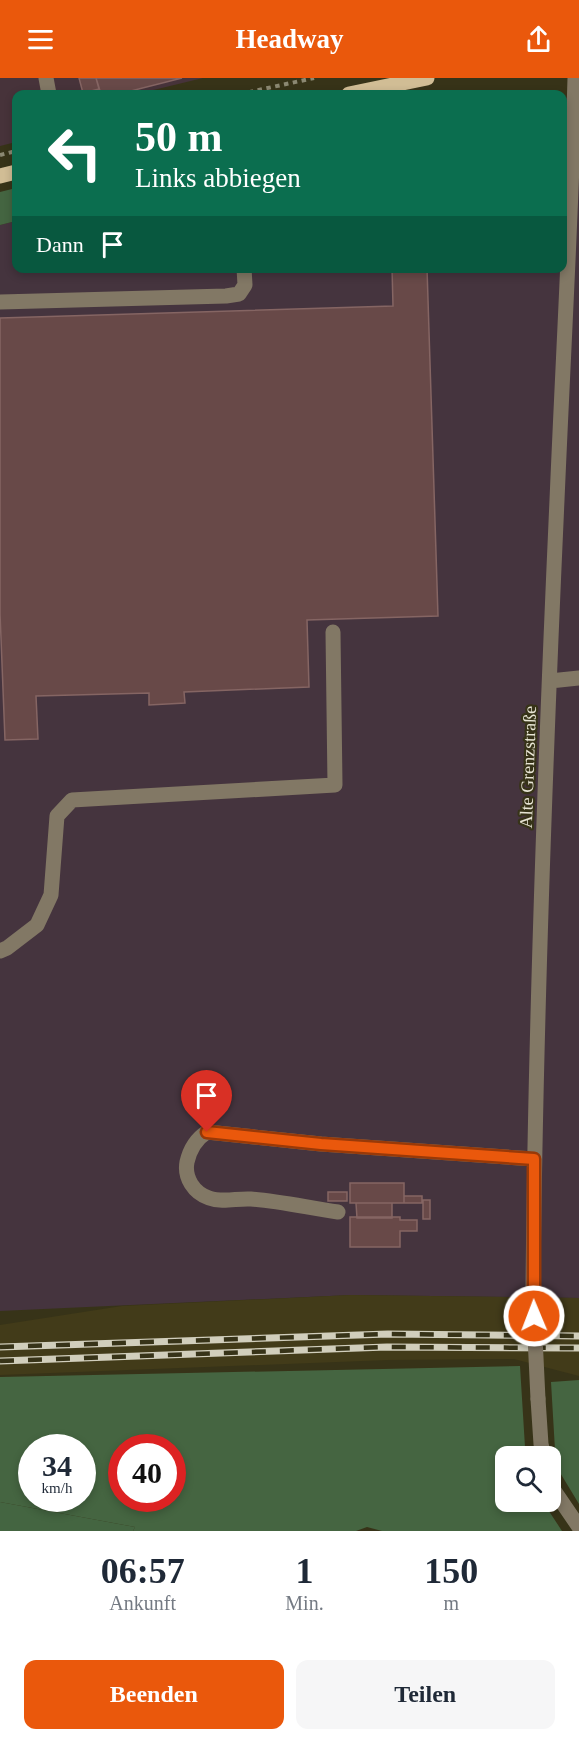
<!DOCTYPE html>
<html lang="de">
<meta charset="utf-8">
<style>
:root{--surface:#fff;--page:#f6f6f7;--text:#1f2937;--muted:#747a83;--accent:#ea580c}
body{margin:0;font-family:Georgia,serif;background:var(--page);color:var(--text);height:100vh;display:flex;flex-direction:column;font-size:22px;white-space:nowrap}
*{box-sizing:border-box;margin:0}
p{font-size:20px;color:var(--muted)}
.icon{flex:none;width:33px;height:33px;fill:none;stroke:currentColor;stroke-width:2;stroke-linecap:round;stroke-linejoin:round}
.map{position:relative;height:1453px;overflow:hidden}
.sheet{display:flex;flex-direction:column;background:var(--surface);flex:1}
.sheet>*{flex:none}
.hud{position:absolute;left:12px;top:12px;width:555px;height:183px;border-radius:12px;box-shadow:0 3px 9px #0003;background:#0b6e4f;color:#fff;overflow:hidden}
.tools{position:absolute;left:495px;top:1368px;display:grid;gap:12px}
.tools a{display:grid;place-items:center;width:66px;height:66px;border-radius:12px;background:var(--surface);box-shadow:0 3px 9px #0003;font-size:30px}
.speed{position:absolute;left:18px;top:1356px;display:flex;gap:12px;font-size:30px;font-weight:700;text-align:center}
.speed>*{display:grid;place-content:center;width:78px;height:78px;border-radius:50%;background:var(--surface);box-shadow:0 3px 9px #0003;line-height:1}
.speed small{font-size:15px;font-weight:400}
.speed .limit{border:9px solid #d22;background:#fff;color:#111}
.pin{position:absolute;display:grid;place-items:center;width:51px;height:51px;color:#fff;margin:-62px -26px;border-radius:50% 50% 50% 0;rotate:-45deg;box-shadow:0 0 6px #0007}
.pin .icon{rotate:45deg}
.me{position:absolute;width:66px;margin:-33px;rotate:359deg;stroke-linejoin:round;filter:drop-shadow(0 0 4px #0008)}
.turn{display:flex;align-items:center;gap:21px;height:126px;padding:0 24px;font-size:27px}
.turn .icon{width:78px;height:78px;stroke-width:2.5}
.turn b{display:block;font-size:42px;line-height:51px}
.then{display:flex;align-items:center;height:57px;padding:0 24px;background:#0003;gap:12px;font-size:22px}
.eta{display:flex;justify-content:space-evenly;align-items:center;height:102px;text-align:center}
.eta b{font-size:36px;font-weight:600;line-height:42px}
.action{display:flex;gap:12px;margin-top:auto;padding:12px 24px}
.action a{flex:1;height:69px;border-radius:12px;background:var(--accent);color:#fff;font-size:24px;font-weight:600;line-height:69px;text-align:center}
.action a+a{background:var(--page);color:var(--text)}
header{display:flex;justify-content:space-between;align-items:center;height:78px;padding:0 24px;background:var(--accent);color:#fff;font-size:27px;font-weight:600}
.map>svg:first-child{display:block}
.commercial{fill:#47333a}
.industrial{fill:#45343e}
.built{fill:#423b19}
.green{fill:#456541;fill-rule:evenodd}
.forest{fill:#446541}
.building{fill:#684948;stroke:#856563;stroke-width:1.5}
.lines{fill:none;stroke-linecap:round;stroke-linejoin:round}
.path{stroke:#8b8872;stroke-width:4;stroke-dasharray:4.5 4.5;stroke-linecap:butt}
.minor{stroke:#827865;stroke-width:15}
.major{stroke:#d1bd95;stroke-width:15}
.rail-casing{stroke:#d1cebc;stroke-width:7}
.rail{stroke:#373318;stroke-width:4.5;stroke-dasharray:14;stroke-linecap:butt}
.minor-bridge{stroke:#827865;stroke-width:15}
.route-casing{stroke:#983908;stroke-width:15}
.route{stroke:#ea580c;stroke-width:10}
.labels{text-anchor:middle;stroke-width:4.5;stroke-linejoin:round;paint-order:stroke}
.street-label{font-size:18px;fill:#e8e5d5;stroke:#373318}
</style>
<header><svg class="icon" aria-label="menu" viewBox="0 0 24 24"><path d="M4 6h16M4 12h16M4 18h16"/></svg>Headway<svg class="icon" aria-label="share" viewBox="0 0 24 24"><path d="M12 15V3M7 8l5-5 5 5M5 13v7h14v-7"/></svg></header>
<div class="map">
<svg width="579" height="1453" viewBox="0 0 579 1453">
<rect width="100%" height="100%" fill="#373318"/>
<path class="commercial" d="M 0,0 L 203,0 L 137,16 L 16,16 L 16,64 L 0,68 Z"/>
<path class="industrial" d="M 579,18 L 579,1220 L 351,1217 L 0,1233 L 0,147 L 16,143 L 16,190 L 562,190 L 563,20 Z"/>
<path class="built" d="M 351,1217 L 579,1220 L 579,1298 L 514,1281 L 388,1282 L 0,1297 L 0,1247 L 122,1228 Z"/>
<path class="green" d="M 520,1288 L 525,1369 L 527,1378 L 506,1378 L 506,1424 L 543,1424 L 562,1453 L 382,1453 L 367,1449 L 356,1453 L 133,1453 L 135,1449 L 0,1424 L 0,1299 ZM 32,1370 L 82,1370 L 82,1420 L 32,1420 ZM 122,1370 L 172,1370 L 172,1420 L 122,1420 Z
M 579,1302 L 579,1426 L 559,1393 L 555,1372 L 551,1304 Z"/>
<path class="forest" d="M 16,110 L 16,143 L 0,147 L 0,114 Z
M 0,1424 L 135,1449 L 133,1453 L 0,1453 Z"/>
<path class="building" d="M 79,0 L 96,0 L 99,11 L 83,15 Z
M 96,0 L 182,0 L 119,16 L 101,16 Z
M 392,190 L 427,190 L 438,538 L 307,542 L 309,609 L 184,614 L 185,625 L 149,627 L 149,615 L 36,618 L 38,661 L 5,662 L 0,535 L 0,240 L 393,228 Z
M 350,1105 L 404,1105 L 404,1125 L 350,1125 Z
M 328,1114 L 347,1114 L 347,1123 L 328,1123 Z
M 404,1118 L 422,1118 L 422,1125 L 404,1125 Z
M 423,1122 L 430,1122 L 430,1141 L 423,1141 Z
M 356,1125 L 392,1125 L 392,1140 L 357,1140 Z
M 350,1139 L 400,1139 L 400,1142 L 417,1142 L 417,1153 L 400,1153 L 400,1169 L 350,1169 Z"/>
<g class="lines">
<path class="path" d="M 240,16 L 314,0
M 0,77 L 16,73"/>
<path class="minor" d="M 46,0 L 49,16
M 0,224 L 226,218 L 239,216 L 245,207 L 244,190
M 550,603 L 579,600
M 0,873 L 7,870 L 37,847 L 51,817 L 57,738 L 72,722 L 335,707 L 333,554
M 338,1134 C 309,1130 280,1123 251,1121 C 237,1120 223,1125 209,1120 C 194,1115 184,1100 187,1084 C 190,1071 196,1061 207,1054 L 321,1066 L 534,1081
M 533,1217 C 535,952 545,687 557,422 C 563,281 571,141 575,0
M 538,1321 L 541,1366 L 544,1378
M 550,1402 L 553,1411 L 579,1449"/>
<path class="major" d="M 349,16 L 427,0
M 0,98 L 16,94"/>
<g class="rail-casing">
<path id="rail" d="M 0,1269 L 388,1256 L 579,1258
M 0,1283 L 387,1269 L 579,1270"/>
</g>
<use href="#rail" class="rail"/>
<path class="minor-bridge" d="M 533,1217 L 538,1321"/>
</g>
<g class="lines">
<g class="route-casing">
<path id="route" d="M 207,1054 L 321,1066 L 534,1081 L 534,1238"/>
</g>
<use href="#route" class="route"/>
</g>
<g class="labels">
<g class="street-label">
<text transform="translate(528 689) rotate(-88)" y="6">Alte Grenzstraße</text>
</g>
</g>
</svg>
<div class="tools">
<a><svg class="icon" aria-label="search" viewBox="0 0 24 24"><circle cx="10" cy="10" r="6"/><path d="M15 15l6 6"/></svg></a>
</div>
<div class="speed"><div>34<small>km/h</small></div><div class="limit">40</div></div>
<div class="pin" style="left:207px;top:1054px;background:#d93025"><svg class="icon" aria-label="arrive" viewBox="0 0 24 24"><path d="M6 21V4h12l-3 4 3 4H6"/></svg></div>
<svg class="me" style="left:534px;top:1238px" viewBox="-20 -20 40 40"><circle r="17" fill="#ea580c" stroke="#fff" stroke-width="3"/><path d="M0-11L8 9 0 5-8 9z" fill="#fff"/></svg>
<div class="hud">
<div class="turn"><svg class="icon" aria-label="left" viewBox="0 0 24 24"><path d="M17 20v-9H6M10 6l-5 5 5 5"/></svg><div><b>50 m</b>Links abbiegen</div></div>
<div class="then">Dann<svg class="icon" aria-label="arrive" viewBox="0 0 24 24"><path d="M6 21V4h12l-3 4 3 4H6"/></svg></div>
</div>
</div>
<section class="sheet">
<div class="eta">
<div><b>06:57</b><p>Ankunft</p></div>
<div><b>1</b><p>Min.</p></div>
<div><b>150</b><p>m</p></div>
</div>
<div class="action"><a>Beenden</a><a>Teilen</a></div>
</section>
